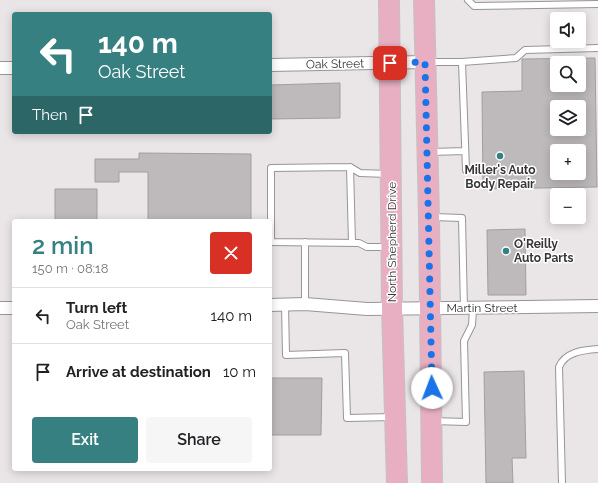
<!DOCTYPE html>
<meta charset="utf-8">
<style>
:root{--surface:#fff;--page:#f6f6f6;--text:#202124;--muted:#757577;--line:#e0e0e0;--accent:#378081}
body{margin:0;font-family:Raleway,sans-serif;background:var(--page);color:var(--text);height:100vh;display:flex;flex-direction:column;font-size:15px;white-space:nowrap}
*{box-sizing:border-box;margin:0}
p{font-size:13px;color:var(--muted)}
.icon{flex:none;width:22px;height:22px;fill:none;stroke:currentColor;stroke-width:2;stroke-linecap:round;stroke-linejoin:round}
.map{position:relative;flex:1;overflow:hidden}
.side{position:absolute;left:12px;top:219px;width:260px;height:252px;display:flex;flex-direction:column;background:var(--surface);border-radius:4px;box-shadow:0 2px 10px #0003}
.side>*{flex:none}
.top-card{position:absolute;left:12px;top:12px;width:260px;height:122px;border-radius:4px;box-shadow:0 2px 10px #0003;background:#378081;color:#fff;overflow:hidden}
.controls{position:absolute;left:550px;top:12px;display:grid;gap:8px}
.controls a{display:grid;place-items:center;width:36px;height:36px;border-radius:4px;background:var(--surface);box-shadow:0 2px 10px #0003;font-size:20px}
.pin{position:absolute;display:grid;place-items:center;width:34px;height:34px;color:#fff;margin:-17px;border-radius:8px;box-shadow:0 2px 6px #0006}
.me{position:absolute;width:44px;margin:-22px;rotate:358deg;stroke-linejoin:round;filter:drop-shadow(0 0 3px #0008)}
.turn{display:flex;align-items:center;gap:14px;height:84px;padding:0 20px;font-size:18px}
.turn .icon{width:52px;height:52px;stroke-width:2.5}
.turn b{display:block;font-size:28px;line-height:34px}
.then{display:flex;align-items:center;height:38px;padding:0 20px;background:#0003;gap:8px;font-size:15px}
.round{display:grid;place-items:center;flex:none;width:42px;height:42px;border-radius:4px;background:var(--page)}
.headline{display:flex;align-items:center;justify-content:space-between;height:68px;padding:0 20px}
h1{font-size:24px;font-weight:600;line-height:30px;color:var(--accent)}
.primary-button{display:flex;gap:8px;margin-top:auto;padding:8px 20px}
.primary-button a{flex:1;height:46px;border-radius:4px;background:var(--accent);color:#fff;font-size:16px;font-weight:600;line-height:46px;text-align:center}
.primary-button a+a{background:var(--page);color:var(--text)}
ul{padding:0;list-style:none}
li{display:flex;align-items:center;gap:12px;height:56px;padding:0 20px;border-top:1px solid var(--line)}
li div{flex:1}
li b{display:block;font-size:15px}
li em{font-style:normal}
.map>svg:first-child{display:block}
.building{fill:#beb9ba;stroke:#a29e9f;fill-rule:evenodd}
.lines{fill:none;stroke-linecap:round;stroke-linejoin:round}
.lane-casing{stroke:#999596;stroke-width:8}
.street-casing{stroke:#999596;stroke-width:14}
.primary-casing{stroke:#c3c2c3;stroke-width:22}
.lane{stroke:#fff;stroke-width:6}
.street{stroke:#fff;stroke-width:12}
.primary{stroke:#e8afc2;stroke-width:20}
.route{stroke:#1a73e8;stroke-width:7;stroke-dasharray:0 12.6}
.poi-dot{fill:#378081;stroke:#fff;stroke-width:1.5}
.labels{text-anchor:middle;stroke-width:3;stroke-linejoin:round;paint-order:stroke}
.street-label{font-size:12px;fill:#373536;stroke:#fff}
.poi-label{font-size:12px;font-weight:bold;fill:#373536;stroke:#fff}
</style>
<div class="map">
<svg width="598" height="483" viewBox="0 0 598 483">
<rect width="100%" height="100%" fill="#eae5e6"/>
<path class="building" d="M 595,58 L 597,187 L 483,189 L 482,92 L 522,91 L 522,59 ZM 557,63 L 579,63 L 579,85 L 557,85 ZM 557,107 L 579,107 L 579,129 L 557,129 ZM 557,151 L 579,151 L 579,173 L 557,173 Z
M 340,83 L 340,118 L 270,119 L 270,85 Z
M 139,153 L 251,154 L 251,221 L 148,221 L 148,172 L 119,172 L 119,182 L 95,182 L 95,159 L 139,159 Z
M 55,189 L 97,189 L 97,221 L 55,221 Z
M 525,229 L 526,295 L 488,295 L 487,230 Z
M 524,371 L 526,458 L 512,458 L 513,483 L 486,483 L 484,372 Z
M 270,378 L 322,378 L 321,435 L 270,435 Z"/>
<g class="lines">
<g class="lane-casing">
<path id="lane" d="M 468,0 L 474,6 L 598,4
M 428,62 L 462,62 L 466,170
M 462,62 L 516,58 L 525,50 L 598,48
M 431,152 L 465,151
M 350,167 L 352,243
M 433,217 L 462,218 L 464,309
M 270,242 L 359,243 L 367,247 L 390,247
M 271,242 L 271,168 L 350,167 L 360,173 L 388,174
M 305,304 L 305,242
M 285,305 L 286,355 L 345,353 L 347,418 L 393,417
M 433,421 L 466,422 L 464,341 L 472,325 L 473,309
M 562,483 L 559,367 C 565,352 583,350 598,349"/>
</g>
<g class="street-casing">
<path id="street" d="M 270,65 L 425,62
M 0,68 L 14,68
M 270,305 L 305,304 L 367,309 L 598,306
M 0,308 L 14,308"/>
</g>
<g class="primary-casing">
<path id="primary" d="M 389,0 L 392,308 L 397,483
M 424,0 L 429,217 L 432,483"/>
</g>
<use href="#lane" class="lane"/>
<use href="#street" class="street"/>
<use href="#primary" class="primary"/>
</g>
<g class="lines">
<path class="route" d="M 390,63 L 425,62 L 432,388"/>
</g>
<g class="poi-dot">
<circle cx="500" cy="156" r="4"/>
<circle cx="506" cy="251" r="4"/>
</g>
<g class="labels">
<g class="street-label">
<text transform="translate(335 64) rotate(-1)" y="4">Oak Street</text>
<text transform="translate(392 242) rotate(-90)" y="4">North Shepherd Drive</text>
<text x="482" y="312">Martin Street</text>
</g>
<g class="poi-label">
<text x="500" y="174">Miller's Auto<tspan x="500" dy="14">Body Repair</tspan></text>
<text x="514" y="248" text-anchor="start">O'Reilly<tspan x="514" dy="14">Auto Parts</tspan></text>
</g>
</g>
</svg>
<div class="controls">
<a><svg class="icon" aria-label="sound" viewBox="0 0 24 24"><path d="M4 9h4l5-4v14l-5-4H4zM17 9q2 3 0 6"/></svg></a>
<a><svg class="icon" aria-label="search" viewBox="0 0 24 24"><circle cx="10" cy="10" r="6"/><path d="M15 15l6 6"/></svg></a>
<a><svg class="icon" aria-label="layers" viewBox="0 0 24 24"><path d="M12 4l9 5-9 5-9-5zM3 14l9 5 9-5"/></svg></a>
<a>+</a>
<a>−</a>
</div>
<div class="pin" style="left:390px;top:63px;background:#d93025"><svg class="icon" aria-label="arrive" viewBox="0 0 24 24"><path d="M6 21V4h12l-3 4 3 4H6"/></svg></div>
<svg class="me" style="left:432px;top:388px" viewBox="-20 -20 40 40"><circle r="19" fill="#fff"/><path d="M0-13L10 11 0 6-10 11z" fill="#1a73e8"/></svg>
<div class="top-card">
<div class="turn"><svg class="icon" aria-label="left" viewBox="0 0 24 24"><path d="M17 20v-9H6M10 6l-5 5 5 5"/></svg><div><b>140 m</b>Oak Street</div></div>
<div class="then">Then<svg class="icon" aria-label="arrive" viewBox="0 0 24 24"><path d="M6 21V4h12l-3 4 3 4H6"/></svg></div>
</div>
<section class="side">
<div class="headline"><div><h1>2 min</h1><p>150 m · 08:18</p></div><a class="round" style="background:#d93025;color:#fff"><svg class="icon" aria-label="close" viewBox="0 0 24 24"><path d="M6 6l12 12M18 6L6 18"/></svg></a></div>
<ul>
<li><svg class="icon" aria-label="left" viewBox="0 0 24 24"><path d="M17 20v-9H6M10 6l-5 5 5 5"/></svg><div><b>Turn left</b><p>Oak Street</p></div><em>140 m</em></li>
<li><svg class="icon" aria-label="arrive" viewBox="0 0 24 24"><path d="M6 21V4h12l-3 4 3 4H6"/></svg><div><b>Arrive at destination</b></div><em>10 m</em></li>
</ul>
<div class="primary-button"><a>Exit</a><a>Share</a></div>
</section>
</div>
